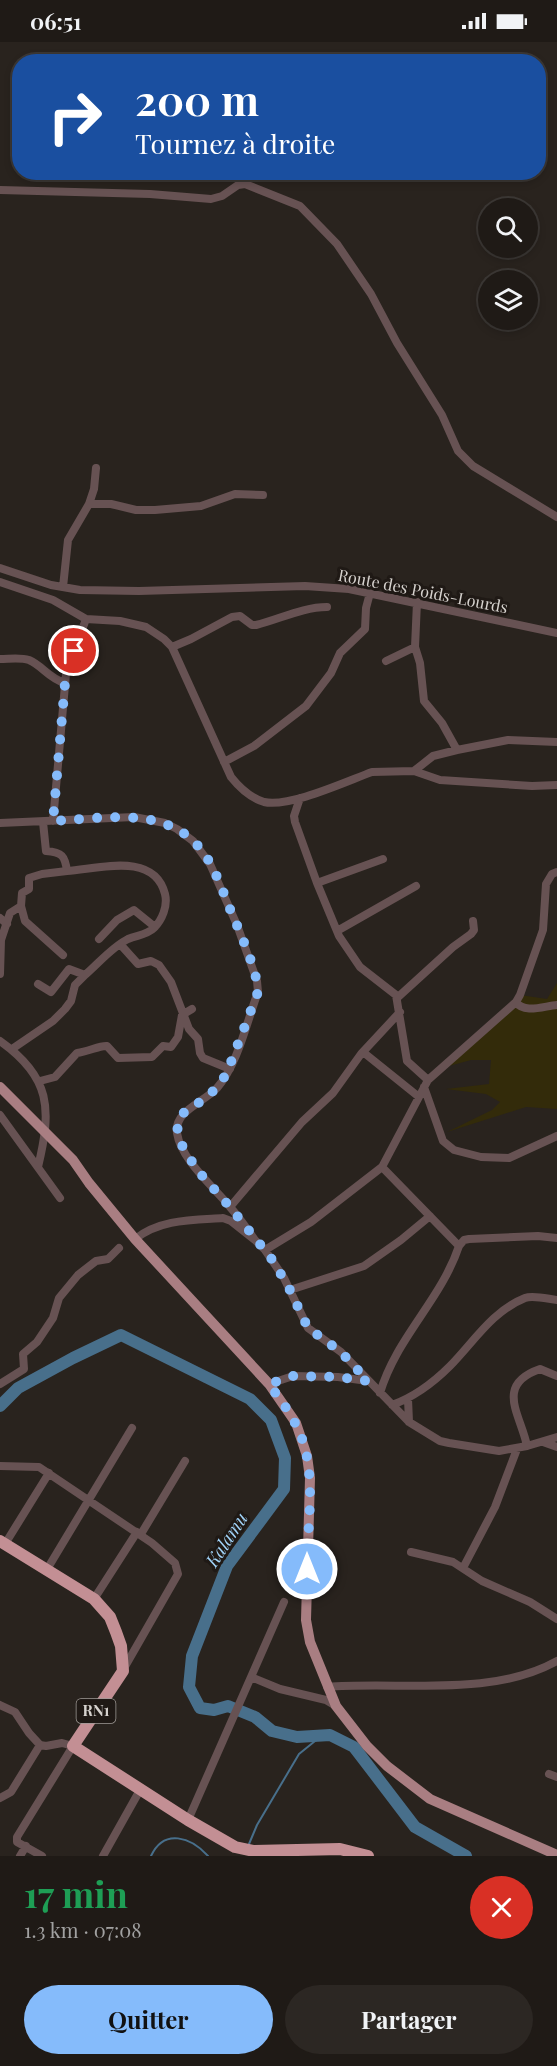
<!DOCTYPE html>
<html lang="fr">
<meta charset="utf-8">
<style>
:root{--surface:#1f1a16;--page:#2c2723;--text:#f1f3f6;--muted:#a1a1a1;--line:#3c3835;--accent:#85bbfb}
body{margin:0;font-family:"Playfair Display",serif;background:var(--page);color:var(--text);height:100vh;display:flex;flex-direction:column;font-size:22px;white-space:nowrap}
*{box-sizing:border-box;margin:0}
p{font-size:20px;color:var(--muted)}
.icon{flex:none;width:33px;height:33px;fill:none;stroke:currentColor;stroke-width:2;stroke-linecap:round;stroke-linejoin:round}
.map{position:relative;height:1814px;overflow:hidden}
.drawer{display:flex;flex-direction:column;background:var(--surface);flex:1}
.drawer>*{flex:none}
.hud{position:absolute;left:12px;top:12px;width:534px;height:126px;border-radius:24px;box-shadow:0 3px 9px #0003,0 0 0 2px var(--line);background:#1a4fa0;color:#fff;overflow:hidden}
.fabs{position:absolute;left:478px;top:156px;display:grid;gap:12px}
.fabs a{display:grid;place-items:center;width:60px;height:60px;border-radius:50%;background:var(--surface);box-shadow:0 3px 9px #0003,0 0 0 2px var(--line);font-size:30px}
.pin{position:absolute;display:grid;place-items:center;width:51px;height:51px;color:#fff;margin:-26px;border:3px solid #fff;border-radius:50%;box-shadow:0 2px 6px #0007}
.me{position:absolute;width:66px;margin:-33px;rotate:0deg;stroke-linejoin:round;filter:drop-shadow(0 0 4px #0008)}
.turn{display:flex;align-items:center;gap:21px;height:126px;padding:0 24px;font-size:27px}
.turn .icon{width:78px;height:78px;stroke-width:2.5}
.turn b{display:block;font-size:42px;line-height:51px}
.round{display:grid;place-items:center;flex:none;width:63px;height:63px;border-radius:32px;background:var(--page)}
.head{display:flex;align-items:center;justify-content:space-between;height:102px;padding:0 24px}
h1{font-size:36px;font-weight:700;line-height:45px;color:#1e9e55}
.primary-button{display:flex;gap:12px;margin-top:auto;padding:12px 24px}
.primary-button a{flex:1;height:69px;border-radius:36px;background:var(--accent);color:#111;font-size:24px;font-weight:700;line-height:69px;text-align:center}
.primary-button a+a{background:var(--page);color:var(--text)}
.status{display:flex;justify-content:space-between;align-items:center;height:42px;padding:0 30px;background:var(--surface);direction:ltr}
.status svg{height:16px;fill:currentColor}
.map>svg:first-child{display:block}
.sand{fill:#332b0a}
.lines{fill:none;stroke-linecap:round;stroke-linejoin:round}
.stream{stroke:#486f8b;stroke-width:2}
.river{stroke:#486f8b;stroke-width:12}
.minor{stroke:#675253;stroke-width:8}
.major{stroke:#a97e82;stroke-width:10}
.highway{stroke:#c38f94;stroke-width:12}
.route{stroke:#85bbfb;stroke-width:10;stroke-dasharray:0 18}
.labels{text-anchor:middle;stroke-width:6;stroke-linejoin:round;paint-order:stroke}
.shield{fill:#1f1915;stroke:#9f9a96;stroke-width:1.5}
.shield-label{font-size:15px;font-weight:bold;fill:#d6d2ce}
.street-label{font-size:16px;fill:#d6d2ce;stroke:#1f1915}
.water-label{font-size:18px;font-style:italic;fill:#a1d3f8;stroke:#1f1915}
</style>
<div class="status"><b>06:51</b><svg viewBox="0 0 49 12"><path d="M0 12V9h3v3zM5 12V6h3v6zM10 12V3h3v9zM15 12V0h3v12zM26 1h20v11H26zM47 4h2v5h-2z"/></svg></div>
<div class="map">
<svg width="557" height="1814" viewBox="0 0 557 1814">
<rect width="100%" height="100%" fill="#29231e"/>
<path class="sand" d="M 557,941 L 557,1067 L 526,1065 L 447,1090 L 492,1068 L 500,1060 L 486,1052 L 446,1047 L 489,1042 L 491,1018 L 471,1018 L 438,1027 L 520,953 L 547,957 Z"/>
<g class="lines">
<path class="stream" d="M 249,1802 L 257,1783 L 299,1712 L 320,1695
M 151,1814 C 164,1786 191,1795 208,1814"/>
<path class="river" d="M 0,1364 L 18,1346 L 73,1316 L 121,1293 L 250,1357 L 271,1378 L 285,1416 L 284,1447 L 227,1524 L 192,1614 L 189,1645 L 200,1666 L 214,1668 L 228,1664 L 255,1675 L 272,1689 L 297,1695 L 330,1693 L 354,1705 L 415,1785 L 466,1814"/>
<path class="minor" d="M 0,148 L 150,152 L 211,157 L 222,154 L 238,143 L 245,142 L 300,164 L 337,202 L 371,252 L 397,301 L 442,373 L 458,409 L 473,424 L 557,475
M 89,462 L 111,462 L 136,468 L 155,468 L 201,464 L 235,452 L 263,453
M 0,526 L 51,543 L 80,548 L 139,549 L 305,544 L 349,547 L 557,591
M 0,540 L 53,558 L 86,577 L 120,579 L 146,585 L 164,597 L 172,605 L 231,735 C 239,745 251,756 264,760 C 289,766 347,739 372,730 L 414,729 L 440,738 L 532,744 L 557,743
M 63,545 L 68,498 L 89,462 L 94,447 L 96,426
M 172,605 L 191,597 L 232,575 L 240,574 L 252,583 L 256,583 C 280,577 303,565 327,565
M 415,605 L 420,621 L 424,659 L 442,681 L 457,708
M 0,617 C 9,617 20,615 29,618 C 43,624 48,636 65,641
M 386,619 L 415,605 L 417,560
M 224,720 L 254,704 L 306,664 L 331,631 L 340,611 L 365,587 L 366,566 L 370,551
M 414,729 L 433,714 L 457,708 L 508,698 L 557,700
M 300,756 L 294,774 L 295,780 L 317,841 L 339,894 L 360,925 L 396,953 L 407,1019 L 428,1038 L 516,960 L 520,953 L 543,888 L 546,842 L 552,832 L 557,830
M 53,779 L 66,632 L 86,577
M 0,781 L 134,775 L 165,781 L 177,787 L 193,799 L 210,822 L 237,883 L 257,939 L 258,950 C 247,979 238,1022 217,1046 C 203,1061 174,1069 177,1091 C 181,1118 214,1145 230,1165 C 239,1175 247,1187 255,1198
M 317,841 L 383,817
M 21,864 L 25,879 L 63,913
M 0,876 L 7,882
M 337,889 L 416,844
M 99,897 L 117,878 L 134,868 L 155,885
M 120,902 L 138,922 L 151,919 L 159,923 L 171,940 L 189,987 L 198,997 L 200,1011 L 203,1016 L 230,1027
M 0,932 L 1,898 L 10,871 L 21,864 L 22,851 L 29,847 L 29,836 L 42,832 L 67,829
M 38,942 L 51,950 L 69,927 L 85,933 C 99,921 112,905 128,897 C 137,893 147,893 154,886 C 162,878 168,864 165,852 C 154,809 98,827 67,829 C 65,814 62,810 46,809 L 43,780
M 397,956 L 453,905 L 471,892 L 474,888 L 473,879
M 516,960 C 524,972 544,964 557,963
M 0,999 C 51,1035 52,1067 38,1125
M 12,1007 L 53,979 L 65,967 L 71,959 L 75,943 L 85,933
M 363,1010 L 419,1055
M 40,1039 L 55,1035 L 77,1011 C 88,1010 100,1003 107,1004 L 118,1016 L 152,1015 L 163,1004 L 171,1005 L 178,995 L 182,973 L 192,967
M 424,1045 L 443,1099 L 454,1108 L 481,1115 L 509,1116 L 557,1094
M 0,1073 L 60,1156
M 230,1165 L 302,1080 L 333,1051 L 361,1012 L 400,970
M 135,1197 C 160,1177 192,1178 223,1176 L 231,1179 L 255,1198 L 265,1208 L 284,1236 L 308,1286 L 341,1310 L 409,1380 L 440,1399 L 449,1401 L 499,1409 L 527,1404 C 521,1373 494,1343 540,1327 L 557,1334
M 459,1204 L 464,1198 L 469,1197 L 538,1194 L 557,1196
M 265,1208 L 311,1180 L 382,1125
M 290,1248 L 364,1224 L 401,1198 L 430,1174
M 0,1342 L 24,1327 L 23,1312 L 37,1300 L 53,1276 L 59,1256 L 78,1233 L 96,1219 L 108,1217 L 119,1206
M 269,1342 L 293,1334 L 338,1335 L 368,1339
M 380,1351 C 396,1296 441,1258 459,1204 L 382,1125 L 428,1038
M 408,1357 L 409,1380
M 392,1363 C 414,1355 433,1341 450,1324 C 473,1301 492,1269 525,1256 C 533,1253 548,1257 557,1258
M 543,1400 L 557,1405
M 527,1404 L 557,1395
M 0,1424 L 39,1425 L 152,1501 L 175,1521 L 178,1532 L 123,1628
M 141,1492 L 185,1419
M 5,1502 L 49,1431
M 411,1510 L 453,1520 L 482,1539 L 530,1560 L 557,1577
M 463,1526 L 495,1465 L 517,1407
M 46,1529 L 132,1386
M 94,1557 L 137,1490
M 251,1635 L 280,1647 L 326,1658 L 336,1664
M 327,1645 C 400,1639 491,1656 557,1619
M 0,1663 L 15,1670 L 29,1691 L 40,1703 L 46,1704 L 62,1701 L 73,1704 L 17,1795 L 17,1800 L 42,1814
M 549,1732 L 557,1735
M 0,1756 L 11,1750 L 40,1703
M 188,1778 L 284,1560
M 20,1814 L 26,1804
M 103,1814 L 140,1748"/>
<path class="major" d="M 0,1045 L 73,1118 L 89,1141 L 135,1197 L 269,1342 L 296,1381 L 307,1414 L 310,1436 L 306,1578 L 310,1600 L 336,1664 L 367,1704 L 387,1724 L 430,1757 L 557,1813"/>
<path class="highway" d="M 0,1499 L 94,1557 L 110,1575 L 116,1590 L 121,1604 L 123,1629 L 73,1704 L 188,1778 L 235,1805 L 254,1809 L 340,1807 L 368,1814"/>
</g>
<g class="lines">
<path class="route" d="M 74,609 L 65,641 L 53,779 C 110,776 177,761 210,821 C 219,837 225,855 232,872 C 240,890 258,931 258,950 L 226,1033 L 209,1054 L 182,1072 L 177,1084 L 180,1100 L 197,1128 L 230,1165 L 271,1216 L 288,1244 L 308,1286 L 341,1310 L 368,1339 L 338,1335 L 293,1334 L 269,1342 C 278,1355 288,1367 295,1381 C 319,1425 307,1479 307,1527"/>
</g>
<g class="labels">
<rect class="shield" x="76.5" y="1657" width="39" height="24" rx="4.5"/>
<g class="shield-label">
<text x="96" y="1674">RN1</text>
</g>
<g class="street-label">
<text transform="translate(423 549) rotate(11)" y="6">Route des Poids-Lourds</text>
</g>
<g class="water-label">
<text transform="translate(227 1498) rotate(-57)" y="6">Kalamu</text>
</g>
</g>
</svg>
<div class="fabs">
<a><svg class="icon" aria-label="search" viewBox="0 0 24 24"><circle cx="10" cy="10" r="6"/><path d="M15 15l6 6"/></svg></a>
<a><svg class="icon" aria-label="layers" viewBox="0 0 24 24"><path d="M12 4l9 5-9 5-9-5zM3 14l9 5 9-5"/></svg></a>
</div>
<div class="pin" style="left:74px;top:609px;background:#d93025"><svg class="icon" aria-label="arrive" viewBox="0 0 24 24"><path d="M6 21V4h12l-3 4 3 4H6"/></svg></div>
<svg class="me" style="left:307px;top:1527px" viewBox="-20 -20 40 40"><circle r="17" fill="#85bbfb" stroke="#fff" stroke-width="3"/><path d="M0-11L8 9 0 5-8 9z" fill="#fff"/></svg>
<div class="hud">
<div class="turn"><svg class="icon" aria-label="right" viewBox="0 0 24 24"><path d="M7 20v-9h11M14 6l5 5-5 5"/></svg><div><b>200 m</b>Tournez à droite</div></div>
</div>
</div>
<section class="drawer">
<div class="head"><div><h1>17 min</h1><p>1.3 km · 07:08</p></div><a class="round" style="background:#d93025;color:#fff"><svg class="icon" aria-label="close" viewBox="0 0 24 24"><path d="M6 6l12 12M18 6L6 18"/></svg></a></div>
<div class="primary-button"><a>Quitter</a><a>Partager</a></div>
</section>
